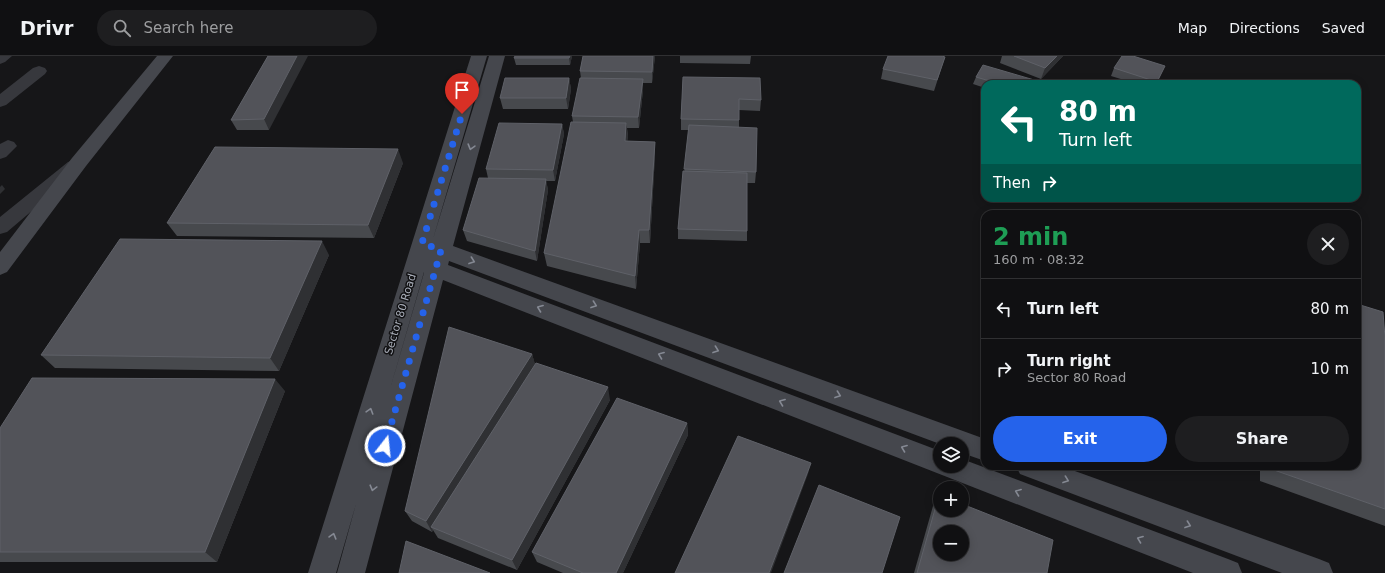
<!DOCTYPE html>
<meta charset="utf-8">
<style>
:root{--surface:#101012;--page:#1e1e20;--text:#f1f3f6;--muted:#9c9d9f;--line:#303032;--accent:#2563eb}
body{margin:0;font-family:"DejaVu Sans",sans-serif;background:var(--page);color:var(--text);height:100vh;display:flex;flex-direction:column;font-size:15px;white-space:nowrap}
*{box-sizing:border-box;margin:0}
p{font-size:13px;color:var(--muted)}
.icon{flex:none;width:22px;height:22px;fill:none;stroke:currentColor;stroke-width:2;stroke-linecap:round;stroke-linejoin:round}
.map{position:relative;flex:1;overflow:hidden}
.side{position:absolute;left:981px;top:154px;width:380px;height:260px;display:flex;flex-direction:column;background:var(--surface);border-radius:12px;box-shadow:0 2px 10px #0003,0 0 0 1px var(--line)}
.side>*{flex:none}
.top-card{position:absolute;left:981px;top:24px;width:380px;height:122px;border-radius:12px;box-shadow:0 2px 10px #0003,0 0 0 1px var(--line);background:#00695c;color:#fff;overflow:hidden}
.buttons{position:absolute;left:933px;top:381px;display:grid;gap:8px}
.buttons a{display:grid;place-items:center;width:36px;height:36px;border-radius:50%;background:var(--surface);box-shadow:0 2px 10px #0003,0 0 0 1px var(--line);font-size:20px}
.pin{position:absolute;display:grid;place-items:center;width:34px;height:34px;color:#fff;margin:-41px -17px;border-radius:50% 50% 50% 0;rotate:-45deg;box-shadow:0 0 4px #0007}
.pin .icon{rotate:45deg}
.me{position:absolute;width:44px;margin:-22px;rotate:16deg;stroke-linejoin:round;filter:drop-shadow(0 0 3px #0008)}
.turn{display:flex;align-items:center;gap:14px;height:84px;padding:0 12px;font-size:18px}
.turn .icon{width:52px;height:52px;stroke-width:2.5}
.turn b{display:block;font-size:28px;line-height:34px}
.then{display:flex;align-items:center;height:38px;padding:0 12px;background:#0003;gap:8px;font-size:15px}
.round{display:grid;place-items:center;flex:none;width:42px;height:42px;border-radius:21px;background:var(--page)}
.summary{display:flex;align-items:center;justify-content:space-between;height:68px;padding:0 12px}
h1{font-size:24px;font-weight:700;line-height:30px;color:#1e9e55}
.cta{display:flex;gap:8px;margin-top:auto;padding:8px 12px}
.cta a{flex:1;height:46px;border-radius:24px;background:var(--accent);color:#fff;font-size:16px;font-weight:700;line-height:46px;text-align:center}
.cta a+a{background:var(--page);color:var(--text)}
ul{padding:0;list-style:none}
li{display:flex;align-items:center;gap:12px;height:60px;padding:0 12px;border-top:1px solid var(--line)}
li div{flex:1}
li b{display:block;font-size:15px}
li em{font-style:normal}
header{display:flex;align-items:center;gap:24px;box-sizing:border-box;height:56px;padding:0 20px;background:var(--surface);border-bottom:1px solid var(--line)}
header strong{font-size:19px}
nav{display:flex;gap:22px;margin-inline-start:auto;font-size:14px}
.search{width:280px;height:36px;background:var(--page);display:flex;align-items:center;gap:10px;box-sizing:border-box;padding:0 14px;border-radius:22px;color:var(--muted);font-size:15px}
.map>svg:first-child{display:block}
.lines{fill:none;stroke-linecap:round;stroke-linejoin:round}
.street{fill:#37383d;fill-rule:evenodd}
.secondary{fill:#45474d;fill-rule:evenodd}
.wall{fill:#47494d}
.shaded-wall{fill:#2f3033}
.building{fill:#525359;stroke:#5f6168;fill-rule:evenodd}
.oneway{stroke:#858993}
.route{stroke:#2563eb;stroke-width:7;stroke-dasharray:0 12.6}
.labels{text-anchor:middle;stroke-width:3;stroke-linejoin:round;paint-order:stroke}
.street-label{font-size:11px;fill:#a8adb8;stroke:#111113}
</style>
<header>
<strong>Drivr</strong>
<div class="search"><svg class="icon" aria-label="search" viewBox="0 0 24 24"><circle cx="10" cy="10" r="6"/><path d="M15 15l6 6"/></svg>Search here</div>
<nav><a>Map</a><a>Directions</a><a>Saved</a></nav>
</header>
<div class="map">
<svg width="1385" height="517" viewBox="0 0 1385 517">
<rect width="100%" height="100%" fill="#161618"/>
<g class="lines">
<path class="street" d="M 0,0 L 12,0 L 5,6 L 0,8 Z
M 39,10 L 45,12 L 47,15 L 45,18 L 6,49 L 0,51 L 0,38 L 33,12 Z
M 8,84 L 14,86 L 17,90 L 6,101 L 0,103 L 0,88 Z
M 74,104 L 80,106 L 83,110 L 80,114 L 7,176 L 0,178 L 0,161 L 68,106 Z"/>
<path class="secondary" d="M 157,0 L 173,0 L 86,110 L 7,216 L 0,219 L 0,196 L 72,102 Z
M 471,0 L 487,0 L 433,183 L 489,0 L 505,0 L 453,190 L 985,383 L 985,405 L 962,397 L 962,388 L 940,388 L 449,205 L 448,209 L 940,395 L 940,410 L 962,410 L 962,403 L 1228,503 L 1238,507 L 1242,517 L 1193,517 L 443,224 L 365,517 L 337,517 L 356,448 L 336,517 L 308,517 ZM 424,216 L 424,217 L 388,340 Z
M 1016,410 L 1061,410 L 1319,503 L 1329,507 L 1333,517 L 1282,517 L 1020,418 Z"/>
</g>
<path class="wall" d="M 268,0 L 269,74 L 237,74 L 231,64 Z
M 515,0 L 572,0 L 570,9 L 516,9 L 514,2 Z
M 583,0 L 655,0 L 652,27 L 643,27 L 643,34 L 639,72 L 627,72 L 628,80 L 627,85 L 655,86 L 655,99 L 650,187 L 640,187 L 636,233 L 547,210 L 544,197 L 573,66 L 572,60 L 581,22 L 580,15 Z
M 680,0 L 751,0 L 750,8 L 680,7 Z
M 1002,0 L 1063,0 L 1041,23 L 1000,7 Z
M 945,1 L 934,35 L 881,23 L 883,13 Z
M 1165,10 L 1156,28 L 1137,28 L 1111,20 L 1114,12 Z
M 683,21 L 761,44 L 760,55 L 739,54 L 739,71 L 756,116 L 755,127 L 747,127 L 747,185 L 678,183 L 678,173 L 689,74 L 681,74 L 681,63 Z
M 976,21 L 1048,28 L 985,28 L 985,32 L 973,28 Z
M 569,22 L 571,33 L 568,53 L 503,53 L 500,42 Z
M 562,68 L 564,78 L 555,125 L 546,125 L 548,134 L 537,205 L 467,185 L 463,174 L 488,122 L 486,113 Z
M 403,107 L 374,182 L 177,180 L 167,167 Z
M 329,199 L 279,315 L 55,312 L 41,299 Z
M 1385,282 L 1385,470 L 1260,425 L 1260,410 L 1357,410 Z
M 532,298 L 535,309 L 610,344 L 517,514 L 438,482 L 433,474 L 432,476 L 412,465 L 405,455 Z
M 285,335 L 217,506 L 0,506 L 0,372 Z
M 687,367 L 688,379 L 623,517 L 563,517 L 537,506 L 532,496 Z
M 939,439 L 1047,517 L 914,517 L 933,450 Z"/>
<path class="shaded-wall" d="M 297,0 L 308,0 L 269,74 L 264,63 Z
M 570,0 L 572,0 L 570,9 L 569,2 Z
M 653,0 L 655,0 L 652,27 L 652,16 Z
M 1057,0 L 1063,0 L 1041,23 L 1045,12 Z
M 569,22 L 571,33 L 568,53 L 566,42 Z
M 643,23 L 643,34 L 639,72 L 638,61 Z
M 626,67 L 628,80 L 626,99 L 625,85 Z
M 562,68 L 564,78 L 555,125 L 553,114 Z
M 655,86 L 655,99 L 650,187 L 649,174 Z
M 398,93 L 403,107 L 374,182 L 368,169 Z
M 546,123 L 548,134 L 537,205 L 535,195 Z
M 2,129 L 5,133 L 0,138 L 0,131 Z
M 639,174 L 640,187 L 636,233 L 635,220 Z
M 322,185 L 329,199 L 279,315 L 270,302 Z
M 532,298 L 536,311 L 431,471 L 433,474 L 432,476 L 426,465 Z
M 275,323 L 285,335 L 217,506 L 205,496 Z
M 608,331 L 610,344 L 517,514 L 512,504 Z
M 687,367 L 688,379 L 623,517 L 616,517 Z
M 811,407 L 808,418 L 771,517 L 769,517 Z"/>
<path class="building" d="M 268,0 L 297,0 L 264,63 L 231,64 Z
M 515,0 L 570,0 L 569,2 L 514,2 Z
M 583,0 L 653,0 L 652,16 L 580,15 Z
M 888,0 L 942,0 L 945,1 L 937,24 L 883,13 Z
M 1014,0 L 1057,0 L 1045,12 Z
M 1122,0 L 1133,0 L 1165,10 L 1157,26 L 1114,12 Z
M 983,9 L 1048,28 L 1000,28 L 976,21 Z
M 683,21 L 760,22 L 761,44 L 739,43 L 739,64 L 681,63 Z
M 505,22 L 569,22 L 566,42 L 500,42 Z
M 580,22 L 643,23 L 638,61 L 572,60 Z
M 571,66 L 626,67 L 625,85 L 655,86 L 649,174 L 639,174 L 635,220 L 544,197 Z
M 499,67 L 562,68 L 553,114 L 486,113 Z
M 689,69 L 757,72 L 756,116 L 684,113 Z
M 215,91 L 398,93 L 368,169 L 167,167 Z
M 683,115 L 747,117 L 747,175 L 678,173 Z
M 479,122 L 546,123 L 535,195 L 463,174 Z
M 1097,156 L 1105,158 L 1097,158 Z
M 120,183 L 322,185 L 270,302 L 41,299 Z
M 1357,248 L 1383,256 L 1385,282 L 1385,453 L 1274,414 L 1274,410 L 1357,410 Z
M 449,271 L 532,298 L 426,465 L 405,455 Z
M 536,307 L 608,331 L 512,504 L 431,471 Z
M 32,322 L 275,323 L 205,496 L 0,496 L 0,372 Z
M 617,342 L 687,367 L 616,517 L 583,517 L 532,496 Z
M 738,380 L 811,407 L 769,517 L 675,517 Z
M 819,429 L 900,461 L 882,517 L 784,517 Z
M 939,439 L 940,440 L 940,454 L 962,454 L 962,448 L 1053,484 L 1047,517 L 917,517 ZM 940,476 L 962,476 L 962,498 L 940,498 Z
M 406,485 L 490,517 L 399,517 Z"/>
<defs><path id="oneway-chevron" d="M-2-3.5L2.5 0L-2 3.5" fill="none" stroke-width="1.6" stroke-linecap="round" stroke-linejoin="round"/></defs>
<g class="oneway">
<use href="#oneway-chevron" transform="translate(471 91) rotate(106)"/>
<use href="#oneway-chevron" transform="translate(472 205) rotate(20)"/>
<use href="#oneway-chevron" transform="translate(594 249) rotate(20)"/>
<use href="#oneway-chevron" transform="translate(540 252) rotate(-159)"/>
<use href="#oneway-chevron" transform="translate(716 294) rotate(20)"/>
<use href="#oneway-chevron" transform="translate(661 299) rotate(-159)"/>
<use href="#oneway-chevron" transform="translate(838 339) rotate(20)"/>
<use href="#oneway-chevron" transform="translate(782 346) rotate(-159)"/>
<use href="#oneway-chevron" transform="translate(370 355) rotate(-73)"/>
<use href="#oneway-chevron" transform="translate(904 392) rotate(-159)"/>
<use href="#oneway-chevron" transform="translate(1066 424) rotate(20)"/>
<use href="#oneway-chevron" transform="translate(373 432) rotate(105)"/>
<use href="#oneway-chevron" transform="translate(1018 436) rotate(-159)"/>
<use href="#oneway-chevron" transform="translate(1188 469) rotate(20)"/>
<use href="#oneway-chevron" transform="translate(333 480) rotate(-74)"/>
<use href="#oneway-chevron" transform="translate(1140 483) rotate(-159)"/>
</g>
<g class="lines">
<path class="route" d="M 385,390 L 441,194 L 422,187 L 462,58"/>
</g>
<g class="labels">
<g class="street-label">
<text transform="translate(400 258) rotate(-73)" y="4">Sector 80 Road</text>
</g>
</g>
</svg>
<div class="buttons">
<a><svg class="icon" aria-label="layers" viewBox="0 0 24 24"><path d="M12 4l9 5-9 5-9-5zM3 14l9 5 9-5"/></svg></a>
<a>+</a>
<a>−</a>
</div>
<div class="pin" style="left:462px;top:58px;background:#d93025"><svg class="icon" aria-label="arrive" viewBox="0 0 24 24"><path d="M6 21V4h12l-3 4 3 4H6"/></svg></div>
<svg class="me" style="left:385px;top:390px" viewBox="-20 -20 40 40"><circle r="17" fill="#2563eb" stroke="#fff" stroke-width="3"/><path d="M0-11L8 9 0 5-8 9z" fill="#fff"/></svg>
<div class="top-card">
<div class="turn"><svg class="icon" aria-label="left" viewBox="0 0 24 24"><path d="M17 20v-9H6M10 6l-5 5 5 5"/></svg><div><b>80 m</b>Turn left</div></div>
<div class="then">Then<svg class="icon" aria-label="right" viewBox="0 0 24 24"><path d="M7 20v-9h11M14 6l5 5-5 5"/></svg></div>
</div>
<section class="side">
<div class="summary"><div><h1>2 min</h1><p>160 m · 08:32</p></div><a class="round"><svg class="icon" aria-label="close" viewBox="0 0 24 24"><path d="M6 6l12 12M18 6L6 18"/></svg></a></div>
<ul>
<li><svg class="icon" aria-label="left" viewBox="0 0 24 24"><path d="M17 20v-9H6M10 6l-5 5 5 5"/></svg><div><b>Turn left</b></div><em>80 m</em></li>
<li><svg class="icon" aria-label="right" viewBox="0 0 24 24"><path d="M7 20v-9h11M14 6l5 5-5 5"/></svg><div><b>Turn right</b><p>Sector 80 Road</p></div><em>10 m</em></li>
</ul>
<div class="cta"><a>Exit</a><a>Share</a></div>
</section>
</div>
